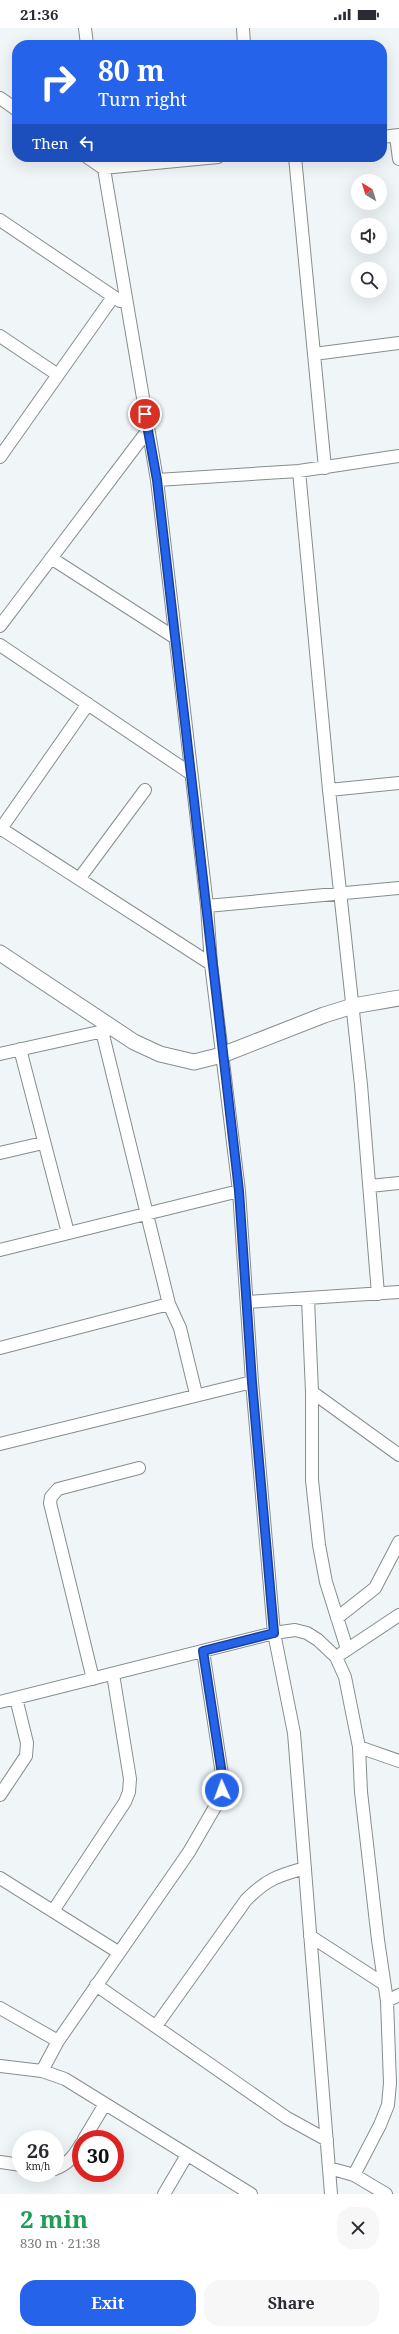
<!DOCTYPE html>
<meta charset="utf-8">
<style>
:root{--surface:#fff;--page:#f7f7f7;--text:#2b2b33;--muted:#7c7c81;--accent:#2563eb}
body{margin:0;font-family:"Noto Serif",serif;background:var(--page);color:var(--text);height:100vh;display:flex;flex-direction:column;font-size:15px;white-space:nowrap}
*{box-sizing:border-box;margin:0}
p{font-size:13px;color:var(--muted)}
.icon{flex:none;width:22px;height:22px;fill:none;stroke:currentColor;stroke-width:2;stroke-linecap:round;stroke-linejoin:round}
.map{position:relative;height:2166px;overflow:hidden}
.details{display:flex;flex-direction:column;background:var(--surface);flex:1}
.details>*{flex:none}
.guide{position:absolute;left:12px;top:12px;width:375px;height:122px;border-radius:16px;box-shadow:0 4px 16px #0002;background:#2563eb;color:#fff;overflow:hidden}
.needle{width:26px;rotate:322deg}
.tools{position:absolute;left:351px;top:146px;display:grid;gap:8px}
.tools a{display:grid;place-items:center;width:36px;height:36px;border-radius:50%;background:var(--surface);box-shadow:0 4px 16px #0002;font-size:20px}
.speed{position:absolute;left:12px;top:2102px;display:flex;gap:8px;font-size:20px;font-weight:700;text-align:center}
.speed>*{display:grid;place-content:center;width:52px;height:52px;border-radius:50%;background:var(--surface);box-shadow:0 4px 16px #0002;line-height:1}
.speed small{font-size:10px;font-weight:400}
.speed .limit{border:6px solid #d22;background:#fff;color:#111}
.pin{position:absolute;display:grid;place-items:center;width:34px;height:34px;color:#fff;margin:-17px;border:2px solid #fff;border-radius:50%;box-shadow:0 1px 4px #0007}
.me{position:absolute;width:44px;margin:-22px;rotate:358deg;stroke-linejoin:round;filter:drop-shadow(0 0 3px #0008)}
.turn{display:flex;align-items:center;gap:14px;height:84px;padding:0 20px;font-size:18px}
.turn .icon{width:52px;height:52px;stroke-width:2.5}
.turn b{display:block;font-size:28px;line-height:34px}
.then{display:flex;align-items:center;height:38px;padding:0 20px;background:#0003;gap:8px;font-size:15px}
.round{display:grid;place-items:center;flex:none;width:42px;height:42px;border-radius:16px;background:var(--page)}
.headline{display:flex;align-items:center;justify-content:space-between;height:68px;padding:0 20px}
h1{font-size:24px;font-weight:700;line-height:30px;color:#1e9e55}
.primary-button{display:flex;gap:8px;margin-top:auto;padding:8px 20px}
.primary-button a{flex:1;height:46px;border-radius:16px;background:var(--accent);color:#fff;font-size:16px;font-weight:700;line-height:46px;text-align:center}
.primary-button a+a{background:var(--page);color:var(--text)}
.status{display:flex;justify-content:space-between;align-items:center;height:28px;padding:0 20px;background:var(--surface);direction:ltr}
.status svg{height:11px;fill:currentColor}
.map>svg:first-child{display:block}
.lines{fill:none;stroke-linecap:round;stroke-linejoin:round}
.minor-casing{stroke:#878d8e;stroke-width:14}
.tertiary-casing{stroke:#878d8e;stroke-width:17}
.minor{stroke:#fff;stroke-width:12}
.tertiary{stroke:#fff;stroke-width:15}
.route-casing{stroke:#184099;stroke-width:10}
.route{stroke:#2563eb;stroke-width:7}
</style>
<div class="status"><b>21:36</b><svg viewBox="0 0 49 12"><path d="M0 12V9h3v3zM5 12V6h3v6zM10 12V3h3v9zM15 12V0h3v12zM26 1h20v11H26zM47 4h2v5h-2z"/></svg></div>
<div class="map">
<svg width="399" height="2166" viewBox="0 0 399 2166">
<rect width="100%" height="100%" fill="#f0f6f8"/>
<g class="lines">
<g class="minor-casing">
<path id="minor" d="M 85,0 L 87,17
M 243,0 L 244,17
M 0,70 L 17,82
M 396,108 L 399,131
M 382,109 L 399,107
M 87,129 L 103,140 L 218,129
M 102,129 L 157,452 L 207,878 L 211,936 L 239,1163 L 252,1354 L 274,1605 L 294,1705 L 331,2166
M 295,129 L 325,440
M 0,192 L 120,273
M 0,308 L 58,347
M 314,326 L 399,315
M 0,429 L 113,269
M 299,443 L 329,762 L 361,1057 L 378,1266
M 157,452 L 299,443 L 399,428
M 51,530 L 174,609
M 0,598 L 148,402
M 0,617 L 190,745
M 329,762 L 399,755
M 0,800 L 211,936
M 0,802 L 88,676
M 79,851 L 145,762
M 207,878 L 399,860
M 102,1003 L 169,1276 L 180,1300 L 196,1366
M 20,1021 L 68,1205
M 0,1026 L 108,1002
M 0,1125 L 43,1115
M 370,1158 L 399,1155
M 0,1222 L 239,1163
M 308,1271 L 312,1364 L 312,1452 L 319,1517 L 326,1554 L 347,1621
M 247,1274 L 399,1264
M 0,1320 L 169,1276
M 312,1364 L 399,1427
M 0,1416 L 252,1354
M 337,1590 L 375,1560 L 399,1514
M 342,1625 L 399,1587
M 93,1651 L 50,1475 L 51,1469 L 58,1461 L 139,1440
M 0,1674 L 274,1605 L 295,1602 L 307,1605 L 318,1612 L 336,1629 L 345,1649 L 359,1719 L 361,1764 L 378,1912 L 387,1973 L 390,2055 L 388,2077 L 380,2097 L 354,2147
M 359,1719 L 399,1733
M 0,1767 L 26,1728 L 27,1715 L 16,1670
M 0,1850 L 118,1924
M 53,1883 L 125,1774 L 129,1764 L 130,1751 L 113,1646
M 310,1908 L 384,1956
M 96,1957 L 287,2090 L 327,2112
M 387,1973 L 399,1967
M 0,1980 L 58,2013
M 156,1998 L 246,1872 C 267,1851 277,1848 305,1840
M 0,2038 L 42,2043 L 65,2051 L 251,2166
M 42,2043 L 58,2013 L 189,1824 L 215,1779 L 222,1762 L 222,1746 L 203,1623
M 84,2111 L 105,2076
M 0,2134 L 21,2137
M 329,2140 L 354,2147 L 386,2166
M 55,2141 C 68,2136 74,2128 81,2116
M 164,2166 L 187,2127"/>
</g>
<g class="tertiary-casing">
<path id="tertiary" d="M 0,925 L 134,1014 L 160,1026 L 194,1034 L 222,1027 L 324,987 L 353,978 L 399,970"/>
</g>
<use href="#minor" class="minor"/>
<use href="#tertiary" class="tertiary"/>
</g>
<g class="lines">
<g class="route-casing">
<path id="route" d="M 145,386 L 157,452 L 239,1163 L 252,1354 L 274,1605 L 203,1623 L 222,1746 L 222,1762"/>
</g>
<use href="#route" class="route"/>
</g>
</svg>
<div class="tools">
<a><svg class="needle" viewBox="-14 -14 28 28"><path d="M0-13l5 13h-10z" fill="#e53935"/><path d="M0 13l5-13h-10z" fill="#7c7c81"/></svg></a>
<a><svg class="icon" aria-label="sound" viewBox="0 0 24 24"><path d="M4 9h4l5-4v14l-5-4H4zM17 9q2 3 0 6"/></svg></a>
<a><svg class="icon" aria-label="search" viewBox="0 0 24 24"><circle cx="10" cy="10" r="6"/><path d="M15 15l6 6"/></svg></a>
</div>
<div class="speed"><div>26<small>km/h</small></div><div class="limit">30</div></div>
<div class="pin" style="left:145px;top:386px;background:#d93025"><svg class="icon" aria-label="arrive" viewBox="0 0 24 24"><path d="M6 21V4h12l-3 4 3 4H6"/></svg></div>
<svg class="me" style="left:222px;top:1762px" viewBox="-20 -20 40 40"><circle r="17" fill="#2563eb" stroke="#fff" stroke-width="3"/><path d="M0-11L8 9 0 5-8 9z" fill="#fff"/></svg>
<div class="guide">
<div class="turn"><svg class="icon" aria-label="right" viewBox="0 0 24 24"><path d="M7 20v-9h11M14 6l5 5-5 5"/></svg><div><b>80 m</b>Turn right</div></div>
<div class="then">Then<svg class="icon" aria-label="left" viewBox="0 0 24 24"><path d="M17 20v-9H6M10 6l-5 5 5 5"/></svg></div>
</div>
</div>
<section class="details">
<div class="headline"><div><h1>2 min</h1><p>830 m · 21:38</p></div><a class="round"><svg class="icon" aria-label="close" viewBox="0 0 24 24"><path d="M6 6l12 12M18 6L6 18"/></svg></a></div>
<div class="primary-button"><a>Exit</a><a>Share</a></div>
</section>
